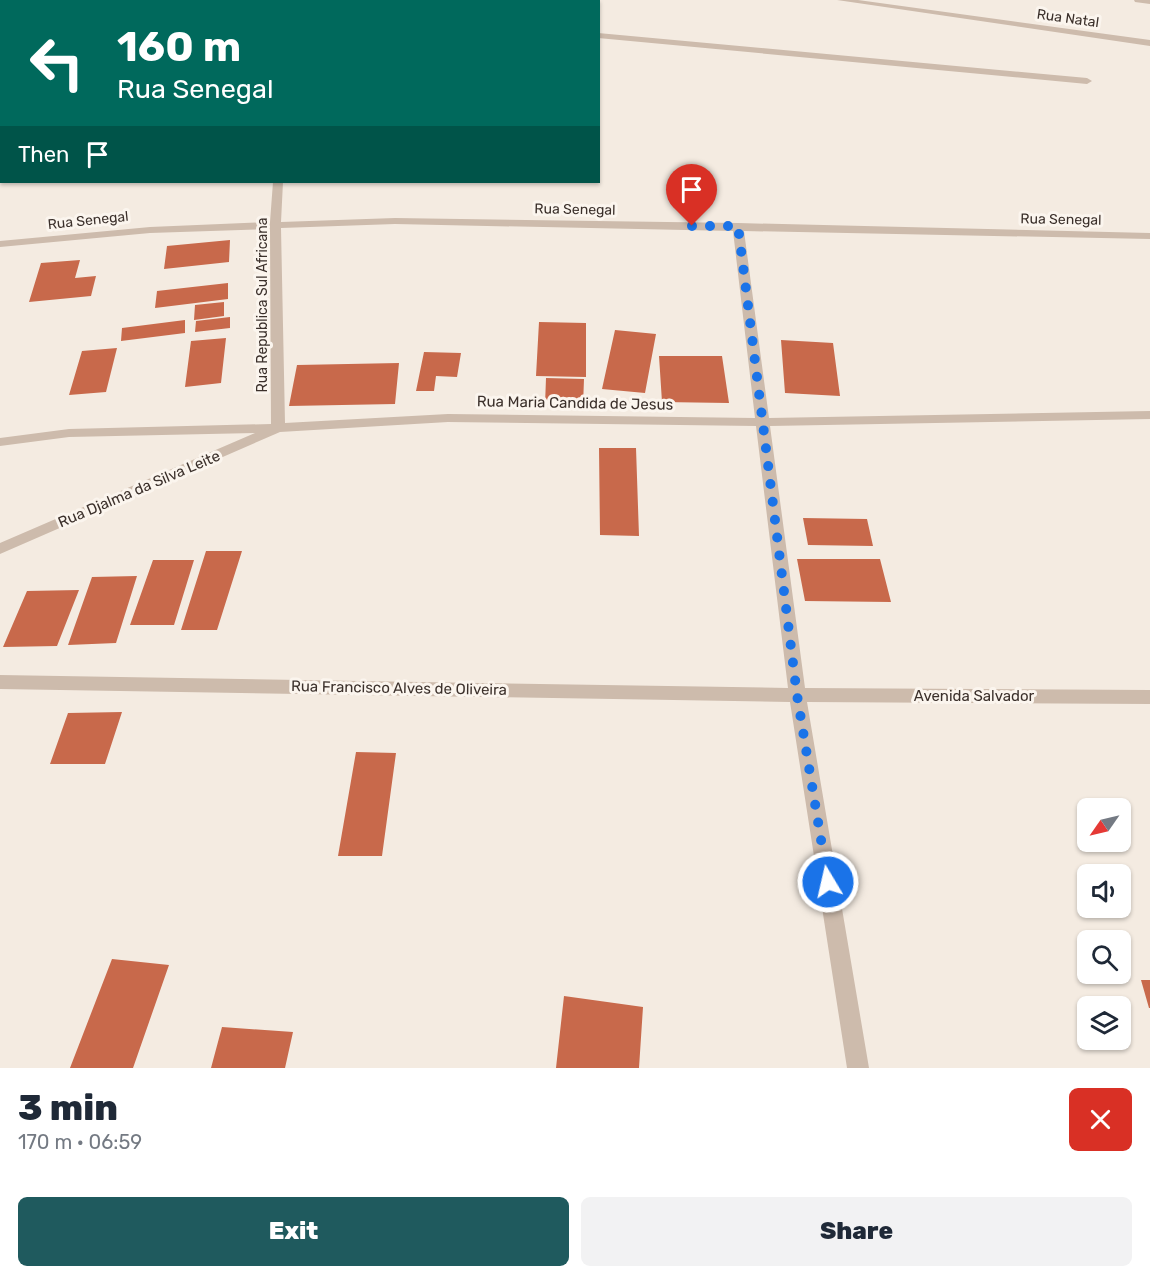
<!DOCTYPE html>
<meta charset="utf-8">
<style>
:root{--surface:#fff;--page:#f2f2f3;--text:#1f2937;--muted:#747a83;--accent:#1f5a5e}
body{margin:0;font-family:Rubik,sans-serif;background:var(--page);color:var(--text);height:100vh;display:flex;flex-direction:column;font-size:22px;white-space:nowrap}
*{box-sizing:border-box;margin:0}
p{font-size:20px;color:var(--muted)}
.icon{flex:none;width:33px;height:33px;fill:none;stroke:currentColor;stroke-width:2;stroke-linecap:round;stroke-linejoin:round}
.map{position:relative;height:1068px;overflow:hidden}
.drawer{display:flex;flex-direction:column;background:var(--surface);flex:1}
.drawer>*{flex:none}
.hud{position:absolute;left:0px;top:0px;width:600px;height:183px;box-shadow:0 2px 4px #0004;background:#00695c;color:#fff;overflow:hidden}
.needle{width:39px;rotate:236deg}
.controls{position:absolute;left:1077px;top:798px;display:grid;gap:12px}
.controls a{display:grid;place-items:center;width:54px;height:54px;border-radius:9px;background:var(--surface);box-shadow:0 2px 4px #0004;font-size:30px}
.pin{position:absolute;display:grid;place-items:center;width:51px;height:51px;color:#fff;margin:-62px -26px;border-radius:50% 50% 50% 0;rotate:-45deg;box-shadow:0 0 6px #0007}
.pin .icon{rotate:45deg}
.me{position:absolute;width:66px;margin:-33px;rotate:351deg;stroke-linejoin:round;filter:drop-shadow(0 0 4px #0008)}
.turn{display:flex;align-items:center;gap:21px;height:126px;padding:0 18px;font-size:27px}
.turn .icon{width:78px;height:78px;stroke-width:2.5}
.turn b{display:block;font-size:42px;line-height:51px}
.then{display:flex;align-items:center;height:57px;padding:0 18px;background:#0003;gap:12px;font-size:22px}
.round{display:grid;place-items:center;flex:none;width:63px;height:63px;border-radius:9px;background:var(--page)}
.summary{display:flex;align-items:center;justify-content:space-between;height:102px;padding:0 18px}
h1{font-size:36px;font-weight:800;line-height:45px}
.cta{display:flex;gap:12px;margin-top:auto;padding:12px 18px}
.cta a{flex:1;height:69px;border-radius:9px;background:var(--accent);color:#fff;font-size:24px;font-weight:800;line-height:69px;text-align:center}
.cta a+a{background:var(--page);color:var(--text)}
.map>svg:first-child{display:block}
.building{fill:#c8694b}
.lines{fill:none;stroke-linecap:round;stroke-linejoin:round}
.minor{fill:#cdbbac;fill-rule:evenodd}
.route{stroke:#1a73e8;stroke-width:10;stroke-dasharray:0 18}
.labels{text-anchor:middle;stroke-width:6;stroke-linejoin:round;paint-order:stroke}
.far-street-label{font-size:14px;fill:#3b302b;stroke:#fbf5ee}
.street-label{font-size:15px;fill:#3b302b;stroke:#fbf5ee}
</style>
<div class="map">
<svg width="1150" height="1068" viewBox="0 0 1150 1068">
<rect width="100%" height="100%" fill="#f4ebe1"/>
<path class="building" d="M 230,240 L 229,262 L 164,269 L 167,246 Z
M 80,260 L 75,278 L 96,276 L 91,296 L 29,302 L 41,263 Z
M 228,283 L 228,299 L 155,308 L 157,291 Z
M 224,302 L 224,316 L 194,320 L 195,305 Z
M 230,317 L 230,328 L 195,332 L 196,321 Z
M 185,320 L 185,333 L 121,341 L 122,328 Z
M 539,322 L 586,323 L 586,377 L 536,376 Z
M 615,330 L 656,334 L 645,393 L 602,389 Z
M 226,338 L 221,383 L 185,387 L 191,341 Z
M 781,340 L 833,343 L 840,396 L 785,393 Z
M 117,348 L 106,392 L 69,395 L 82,351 Z
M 424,352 L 461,353 L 457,377 L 436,376 L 434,391 L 416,391 Z
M 659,356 L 722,356 L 729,403 L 662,402 Z
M 399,363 L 395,404 L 289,406 L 297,365 Z
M 546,378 L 584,379 L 583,406 L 545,405 Z
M 599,448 L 636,448 L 639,536 L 600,535 Z
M 803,518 L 867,519 L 873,546 L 808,545 Z
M 206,551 L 242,551 L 217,630 L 181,630 Z
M 797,559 L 880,559 L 891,602 L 805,601 Z
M 153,560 L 194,560 L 174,625 L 130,625 Z
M 137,576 L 116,643 L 68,645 L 92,577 Z
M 79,590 L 57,646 L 3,647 L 27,591 Z
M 122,712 L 105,764 L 50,764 L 68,713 Z
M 356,752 L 396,753 L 382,856 L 338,856 Z
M 112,959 L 169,965 L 133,1068 L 70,1068 Z
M 1141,980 L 1150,980 L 1150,1008 L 1149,1008 Z
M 564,996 L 643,1007 L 639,1068 L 556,1068 Z
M 222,1027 L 293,1032 L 285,1068 L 211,1068 Z"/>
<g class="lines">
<path class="minor" d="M 89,0 L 97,0 L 97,2 L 89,2 Z
M 117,0 L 133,0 L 115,2 Z
M 331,0 L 352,0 L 329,2 Z
M 837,0 L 858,0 L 1150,40 L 1150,46 Z
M 1134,0 L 1150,0 L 1150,4 L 1135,2 Z
M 0,16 L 2,16 L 2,20 L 0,20 Z
M 598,33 L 1087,78 L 1092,81 L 1087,84 L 598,38 Z
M 0,105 L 2,105 L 2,111 L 0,111 Z
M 273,182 L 283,182 L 281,222 L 395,218 L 738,223 L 1150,233 L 1150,239 L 744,231 L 769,418 L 1150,411 L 1150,419 L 770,426 L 805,688 L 1150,690 L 1150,704 L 807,702 L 869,1068 L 847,1068 L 790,702 L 0,689 L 0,675 L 788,688 L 756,426 L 448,422 L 280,432 L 0,554 L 0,543 L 255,433 L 69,437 L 0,446 L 0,438 L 69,429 L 271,424 L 270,229 L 150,233 L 0,247 L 0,241 L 150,227 L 270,222 ZM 395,224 L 733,231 L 755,418 L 448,414 L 285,423 L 281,228 Z"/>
</g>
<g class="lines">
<path class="route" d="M 692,226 L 738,226 L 797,695 L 828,882"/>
</g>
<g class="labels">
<g class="far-street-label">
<text transform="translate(1068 18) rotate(8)" y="5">Rua Natal</text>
<text transform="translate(575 209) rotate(1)" y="5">Rua Senegal</text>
<text transform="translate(1061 219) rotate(1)" y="5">Rua Senegal</text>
<text transform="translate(88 220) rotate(-6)" y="5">Rua Senegal</text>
<text transform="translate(262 305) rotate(-90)" y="5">Rua Republica Sul Africana</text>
</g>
<g class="street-label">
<text transform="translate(575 403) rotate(1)" y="5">Rua Maria Candida de Jesus</text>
<text transform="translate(139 489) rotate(-23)" y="5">Rua Djalma da Silva Leite</text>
<text transform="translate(399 688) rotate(1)" y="5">Rua Francisco Alves de Oliveira</text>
<text x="974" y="701">Avenida Salvador</text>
</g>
</g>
</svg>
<div class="controls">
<a><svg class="needle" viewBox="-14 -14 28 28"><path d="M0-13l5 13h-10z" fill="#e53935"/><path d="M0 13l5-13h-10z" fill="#747a83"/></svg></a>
<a><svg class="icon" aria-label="sound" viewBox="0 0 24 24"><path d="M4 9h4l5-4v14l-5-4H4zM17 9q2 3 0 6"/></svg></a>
<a><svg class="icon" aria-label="search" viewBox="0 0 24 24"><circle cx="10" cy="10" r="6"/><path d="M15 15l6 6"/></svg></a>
<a><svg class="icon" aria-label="layers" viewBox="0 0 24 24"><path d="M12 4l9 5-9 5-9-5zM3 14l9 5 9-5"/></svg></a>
</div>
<div class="pin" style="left:692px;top:226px;background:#d93025"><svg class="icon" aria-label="arrive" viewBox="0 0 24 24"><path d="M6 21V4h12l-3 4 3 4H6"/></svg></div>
<svg class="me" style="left:828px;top:882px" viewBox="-20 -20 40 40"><circle r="17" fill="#1a73e8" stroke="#fff" stroke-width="3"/><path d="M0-11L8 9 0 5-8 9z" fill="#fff"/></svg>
<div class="hud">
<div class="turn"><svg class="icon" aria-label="left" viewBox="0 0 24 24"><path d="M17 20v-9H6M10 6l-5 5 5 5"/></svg><div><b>160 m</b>Rua Senegal</div></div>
<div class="then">Then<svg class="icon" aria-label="arrive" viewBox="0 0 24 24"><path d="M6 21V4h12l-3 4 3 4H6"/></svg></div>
</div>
</div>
<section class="drawer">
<div class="summary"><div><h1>3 min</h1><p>170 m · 06:59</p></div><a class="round" style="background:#d93025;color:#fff"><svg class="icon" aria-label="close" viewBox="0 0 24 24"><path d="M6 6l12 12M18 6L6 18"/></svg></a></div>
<div class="cta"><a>Exit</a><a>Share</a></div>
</section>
